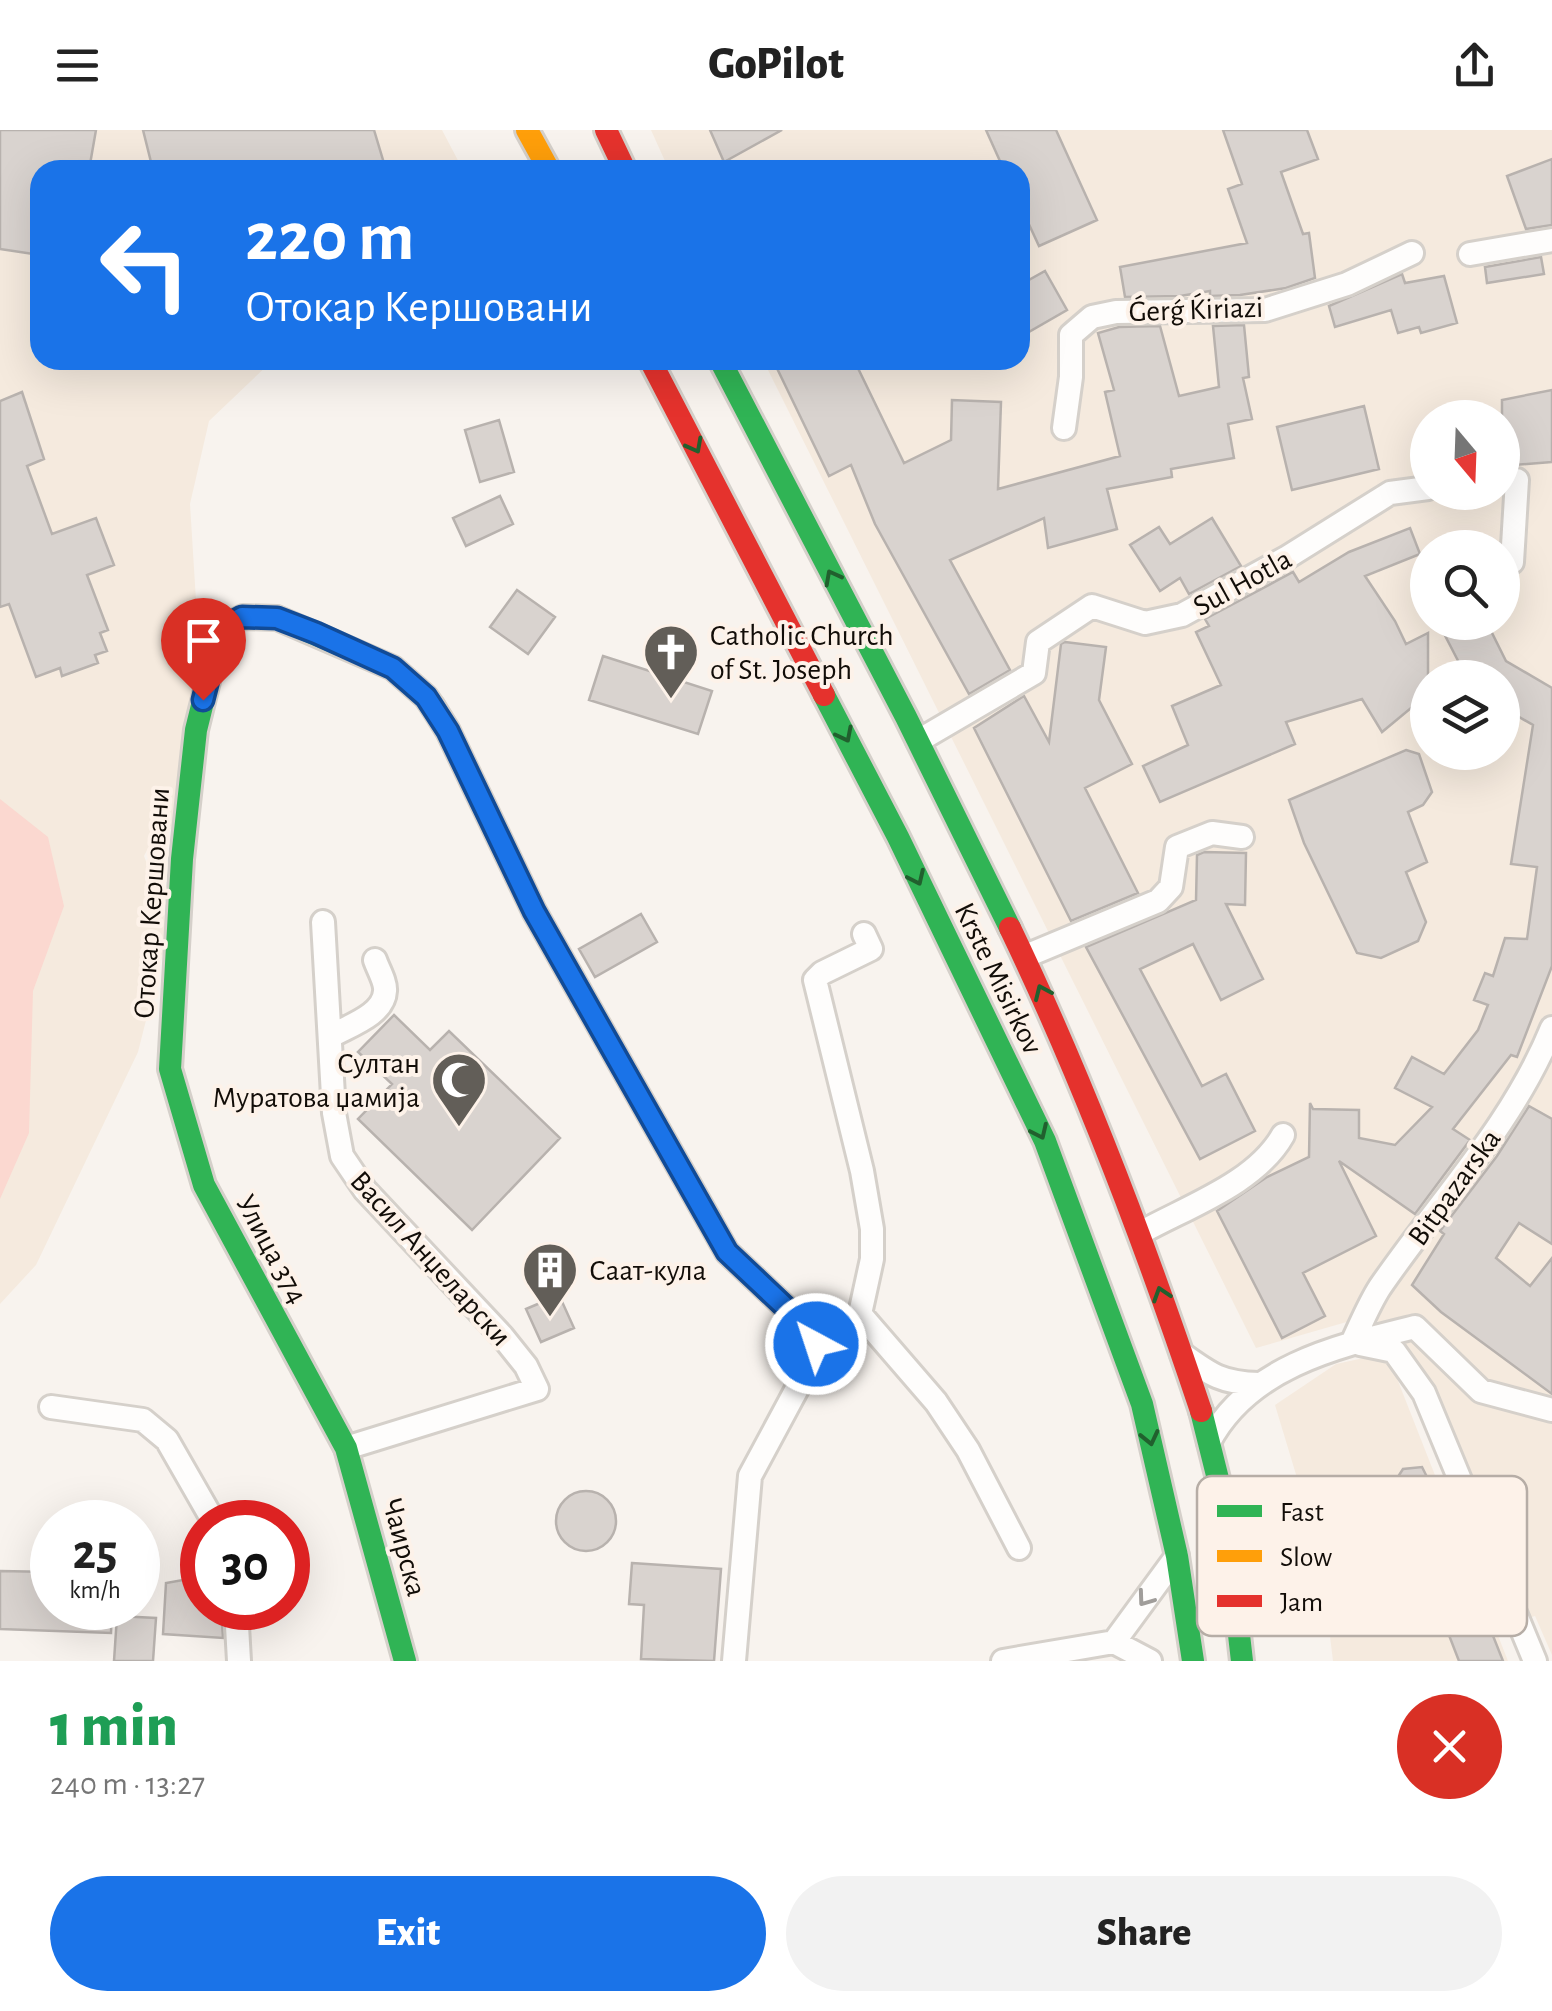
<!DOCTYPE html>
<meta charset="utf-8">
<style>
:root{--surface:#fff;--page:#f2f2f2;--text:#222;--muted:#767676;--accent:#1a73e8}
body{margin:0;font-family:"Alegreya Sans",sans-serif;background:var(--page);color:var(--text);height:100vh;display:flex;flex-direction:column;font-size:38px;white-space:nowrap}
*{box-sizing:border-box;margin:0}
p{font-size:32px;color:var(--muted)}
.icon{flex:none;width:55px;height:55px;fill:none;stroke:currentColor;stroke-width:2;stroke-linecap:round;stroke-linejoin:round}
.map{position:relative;height:1531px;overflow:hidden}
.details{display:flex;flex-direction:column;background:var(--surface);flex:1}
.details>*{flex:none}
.banner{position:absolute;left:30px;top:30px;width:1000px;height:210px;border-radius:30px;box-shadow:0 10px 40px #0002;background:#1a73e8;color:#fff;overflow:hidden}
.needle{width:65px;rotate:161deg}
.fabs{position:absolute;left:1410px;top:270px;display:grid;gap:20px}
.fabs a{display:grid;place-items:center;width:110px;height:110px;border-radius:50%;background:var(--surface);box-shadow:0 10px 40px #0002;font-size:50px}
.speed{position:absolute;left:30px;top:1370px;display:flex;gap:20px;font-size:50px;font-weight:700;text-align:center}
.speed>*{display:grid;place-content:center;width:130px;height:130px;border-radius:50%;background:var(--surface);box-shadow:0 10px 40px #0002;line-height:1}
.speed small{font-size:25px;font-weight:400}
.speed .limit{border:15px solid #d22;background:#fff;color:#111}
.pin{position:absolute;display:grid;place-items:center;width:85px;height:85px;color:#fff;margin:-102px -42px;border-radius:50% 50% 50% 0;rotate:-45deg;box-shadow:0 0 10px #0007}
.pin .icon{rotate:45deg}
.me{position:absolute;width:110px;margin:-55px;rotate:320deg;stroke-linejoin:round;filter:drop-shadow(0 0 8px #0008)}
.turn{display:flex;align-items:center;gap:35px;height:210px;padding:0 50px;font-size:45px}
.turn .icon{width:130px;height:130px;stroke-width:2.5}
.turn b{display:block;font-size:70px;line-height:85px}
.round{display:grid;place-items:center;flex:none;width:105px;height:105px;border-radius:52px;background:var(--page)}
.headline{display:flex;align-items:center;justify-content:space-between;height:170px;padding:0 50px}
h1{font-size:60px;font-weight:800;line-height:75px;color:#1e9e55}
.action{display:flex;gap:20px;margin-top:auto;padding:20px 50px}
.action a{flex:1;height:115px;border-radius:60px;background:var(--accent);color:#fff;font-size:40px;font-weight:800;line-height:115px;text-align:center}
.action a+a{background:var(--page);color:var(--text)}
header{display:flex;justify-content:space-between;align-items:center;height:130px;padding:0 50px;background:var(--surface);font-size:45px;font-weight:800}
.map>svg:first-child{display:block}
.built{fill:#f5eade;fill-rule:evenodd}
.green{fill:#fbd8d0}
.building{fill:#d9d3cf;stroke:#b8b2ae;stroke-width:2.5}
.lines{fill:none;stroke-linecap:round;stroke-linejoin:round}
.street-casing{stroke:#d5d0ca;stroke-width:28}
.fast-casing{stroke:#d5d0ca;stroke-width:28}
.slow-casing{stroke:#d5d0ca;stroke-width:28}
.jam-casing{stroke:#d5d0ca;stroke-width:28}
.street{stroke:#fefdfc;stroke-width:22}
.fast{stroke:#30b455;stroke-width:22}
.slow{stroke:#ff9f0a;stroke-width:22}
.jam{stroke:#e5322d;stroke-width:22}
.oneway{stroke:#21602e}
.oneway2{stroke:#a09d9a}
.route-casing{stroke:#114b97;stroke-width:25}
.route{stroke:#1a73e8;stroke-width:18}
.labels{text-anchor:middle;stroke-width:8;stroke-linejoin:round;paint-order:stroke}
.street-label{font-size:30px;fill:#120d08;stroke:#fdf2e9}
.poi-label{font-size:30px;fill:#120d08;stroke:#fdf2e9;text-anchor:start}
.key{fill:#fdf2e9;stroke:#b6ada6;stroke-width:2.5}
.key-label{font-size:28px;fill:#120d08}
</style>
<header><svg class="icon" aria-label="menu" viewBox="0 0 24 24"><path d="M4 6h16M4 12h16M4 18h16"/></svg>GoPilot<svg class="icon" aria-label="share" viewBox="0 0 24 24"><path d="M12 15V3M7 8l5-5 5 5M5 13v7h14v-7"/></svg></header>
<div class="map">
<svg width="1552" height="1531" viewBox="0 0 1552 1531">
<rect width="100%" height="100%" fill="#f8f3ee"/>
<path class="built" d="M 0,0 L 442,0 L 463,40 L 40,40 L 40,230 L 273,230 L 209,291 L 190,374 L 199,519 L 179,696 L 155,705 L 144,726 L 164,779 L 166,811 L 138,922 L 36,1135 L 0,1174 Z
M 651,0 L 1552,0 L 1552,1525 L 1535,1486 L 1522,1490 L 1404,1216 L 1371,1185 L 1256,1218 L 763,230 L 1020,230 L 1020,40 L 669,40 ZM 1428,288 L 1502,288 L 1502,362 L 1428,362 ZM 1428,418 L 1502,418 L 1502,492 L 1428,492 ZM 1428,548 L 1502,548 L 1502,622 L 1428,622 Z
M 1387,1223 L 1508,1531 L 1333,1531 L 1320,1424 L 1275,1275 L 1336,1234 Z"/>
<path class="green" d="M 0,669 L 48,707 L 64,776 L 33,861 L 29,1003 L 0,1069 Z"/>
<path class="building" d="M 0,0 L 96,0 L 89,40 L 40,40 L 40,125 L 0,119 Z
M 143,0 L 374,0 L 386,40 L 153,40 Z
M 710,0 L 782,0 L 724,32 Z
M 986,0 L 1056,0 L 1097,90 L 1039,116 L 1020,75 L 1020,40 L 1004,40 Z
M 1223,0 L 1307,0 L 1318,29 L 1281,42 L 1303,104 L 1309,103 L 1315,148 L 1286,158 L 1240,165 L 1210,166 L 1210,161 L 1180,166 L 1125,167 L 1120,137 L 1247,113 L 1228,59 L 1242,54 Z
M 1552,29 L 1552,95 L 1526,99 L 1507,46 Z
M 1541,127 L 1544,144 L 1487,153 L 1485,137 Z
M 1045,141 L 1067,180 L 1020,207 L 1020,155 Z
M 1402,144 L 1405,153 L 1444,146 L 1457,193 L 1421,203 L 1419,197 L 1398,203 L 1391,180 L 1335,197 L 1329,176 Z
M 1244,195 L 1249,247 L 1243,248 L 1252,289 L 1228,294 L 1234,328 L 1171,339 L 1172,347 L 1107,359 L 1117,399 L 1048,418 L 1044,388 L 950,430 L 1010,540 L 969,564 L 875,394 L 851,335 L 829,346 L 773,230 L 854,230 L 904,333 L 951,310 L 952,270 L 1001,272 L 998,359 L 1120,326 L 1105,262 L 1114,260 L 1098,203 L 1119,197 L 1160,196 L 1179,266 L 1219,257 L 1213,196 Z
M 1552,260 L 1552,332 L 1502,336 L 1502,270 Z
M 22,262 L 44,329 L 27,336 L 52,404 L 96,388 L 114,435 L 87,445 L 108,500 L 100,503 L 107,521 L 95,525 L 98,533 L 62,546 L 60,538 L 36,547 L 9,474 L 0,477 L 0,271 Z
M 1364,276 L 1379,339 L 1292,360 L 1277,297 Z
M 499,290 L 514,342 L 480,352 L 465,300 Z
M 500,366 L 513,394 L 466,416 L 453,388 Z
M 1212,388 L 1241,436 L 1189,464 L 1180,448 L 1160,461 L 1130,415 L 1159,397 L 1170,414 Z
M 1410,398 L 1420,424 L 1365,446 L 1395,491 L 1406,514 L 1428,503 L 1428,564 L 1382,602 L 1362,569 L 1286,592 L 1295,614 L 1160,672 L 1143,636 L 1188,615 L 1172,576 L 1221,555 L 1196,502 L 1209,496 L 1205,489 L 1293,442 L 1299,452 L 1349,422 Z
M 517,460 L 555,487 L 528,524 L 490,497 Z
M 1438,492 L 1474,492 L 1481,506 L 1491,501 L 1506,531 L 1552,558 L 1552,836 L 1517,927 L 1511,925 L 1453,999 L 1470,1010 L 1415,1084 L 1339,1031 L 1376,1106 L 1303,1143 L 1325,1186 L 1282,1208 L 1217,1081 L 1267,1047 L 1309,1027 L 1310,973 L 1313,979 L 1359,980 L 1359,1008 L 1395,1015 L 1432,977 L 1395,958 L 1412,927 L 1444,944 L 1478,900 L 1488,875 L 1474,870 L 1485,843 L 1493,846 L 1505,808 L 1527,809 L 1537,737 L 1511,734 L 1533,595 L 1502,577 L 1502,548 L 1467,548 Z
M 1065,512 L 1106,517 L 1099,570 L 1132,634 L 1085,658 L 1138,763 L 1071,791 L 974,598 L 1024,566 L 1049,612 L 1061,514 Z
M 603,526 L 712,561 L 698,604 L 589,570 Z
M 1406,620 L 1419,624 L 1432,662 L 1423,675 L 1408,682 L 1427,732 L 1406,742 L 1426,792 L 1418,811 L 1381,828 L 1357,823 L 1304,713 L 1289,670 Z
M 1204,722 L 1246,723 L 1245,775 L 1226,774 L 1263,849 L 1221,870 L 1193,814 L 1140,839 L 1202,956 L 1226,944 L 1255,1001 L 1200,1029 L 1086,817 L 1196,770 L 1197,725 Z
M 641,784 L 657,812 L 595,847 L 579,819 Z
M 394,885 L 430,920 L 449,901 L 560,1008 L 472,1100 L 358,989 L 392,954 L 358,922 Z
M 1529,976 L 1552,989 L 1552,1114 L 1519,1093 L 1496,1128 L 1530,1156 L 1552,1128 L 1552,1264 L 1441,1182 L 1412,1155 L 1444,1104 L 1440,1101 L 1497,1026 Z
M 559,1165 L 574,1198 L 541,1212 L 526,1179 Z
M 1422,1337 L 1435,1363 L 1382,1383 L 1369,1392 L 1352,1391 L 1336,1403 L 1323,1406 L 1317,1388 L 1324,1376 L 1339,1379 L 1355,1360 L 1372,1362 L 1378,1351 L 1394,1353 L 1403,1339 Z
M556 1391a30 30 0 1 1 60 0a30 30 0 1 1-60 0Z
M 1461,1425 L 1503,1531 L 1459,1531 L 1423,1438 Z
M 632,1433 L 721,1439 L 714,1531 L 641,1529 L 644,1475 L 629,1474 Z
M 0,1441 L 52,1442 L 52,1478 L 112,1478 L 111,1503 L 0,1499 Z
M 200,1447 L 202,1478 L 221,1478 L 223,1508 L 163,1504 L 166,1453 Z
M 117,1486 L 156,1488 L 153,1531 L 114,1531 Z"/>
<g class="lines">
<g class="street-casing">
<path id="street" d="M 1470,124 L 1552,110
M 1064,298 L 1071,247 L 1071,205 L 1092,187 L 1116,182 L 1265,180 L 1347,154 L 1412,123
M 1502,351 L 1517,350 L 1512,432
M 918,611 L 1034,543 L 1038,512 L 1092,476 L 1145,493 L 1182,485 L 1286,428 L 1390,363 L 1428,358
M 323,792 L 334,983 L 342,1026 L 365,1060 L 502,1206 L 526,1236 L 537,1259 L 346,1318
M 1026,826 L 1158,771 L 1171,757 L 1177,717 L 1212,703 L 1242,707
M 331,906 C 348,896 384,885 385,861 C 386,852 378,839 375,830
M 1142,1102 C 1189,1076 1256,1053 1283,1005
M 860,1184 L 936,1272 L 968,1320 L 1019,1418
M 1352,1213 C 1361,1194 1369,1174 1380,1157 C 1439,1071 1512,996 1552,898
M 1360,1214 L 1394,1221 L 1424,1263 L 1535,1531
M 1182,1224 C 1211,1245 1222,1253 1259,1254
M 51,1277 L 143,1290 L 167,1310 L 214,1392
M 1209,1312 C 1249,1236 1338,1216 1415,1197 L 1481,1261 L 1552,1280
M 236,1478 L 239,1531
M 1114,1512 L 1177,1426
M 734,1531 L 750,1346 L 807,1240 L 817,1207 L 860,1184 L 872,1129 L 872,1099 L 862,1041 L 815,850 L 822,843 L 871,819 L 864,804
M 1003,1531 L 1114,1512 L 1150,1531"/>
</g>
<g class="fast-casing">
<path id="fast" d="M 720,230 L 906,587 L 1010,798
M 824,565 L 898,707 L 1045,1011 L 1142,1274 L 1177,1426 L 1193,1531
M 1201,1281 L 1224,1373 L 1242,1531
M 405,1531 L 346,1318 L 204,1055 L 170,939 L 182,729 L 196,600 L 218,511 L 226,496 L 243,487 L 277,488 L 393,538 L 426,567 L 433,577"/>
</g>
<g class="slow-casing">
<path id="slow" d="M 527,0 L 549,40
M 433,577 L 448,601 L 534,781 L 709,1090"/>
</g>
<g class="jam-casing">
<path id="jam" d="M 606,0 L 625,40
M 650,230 L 824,565
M 1010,798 C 1085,954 1146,1116 1201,1281
M 709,1090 L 727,1122 L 817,1207"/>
</g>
<use href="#street" class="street"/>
<use href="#fast" class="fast"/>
<use href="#slow" class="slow"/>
<use href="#jam" class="jam"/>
</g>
<defs><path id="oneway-chevron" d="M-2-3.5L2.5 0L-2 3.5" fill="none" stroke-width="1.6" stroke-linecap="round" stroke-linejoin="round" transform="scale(2.5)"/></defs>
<g class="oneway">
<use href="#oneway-chevron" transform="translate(695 316) rotate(62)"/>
<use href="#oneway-chevron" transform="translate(832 447) rotate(-118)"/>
<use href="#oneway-chevron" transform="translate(845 605) rotate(63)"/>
<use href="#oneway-chevron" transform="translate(917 748) rotate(65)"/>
<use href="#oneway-chevron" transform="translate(1042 862) rotate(-114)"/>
<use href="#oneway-chevron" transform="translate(1040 1002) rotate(65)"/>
<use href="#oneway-chevron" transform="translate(1161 1164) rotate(-108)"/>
<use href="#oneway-chevron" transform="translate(1150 1308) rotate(77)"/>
</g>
<use class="oneway2" href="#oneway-chevron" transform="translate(1145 1469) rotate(126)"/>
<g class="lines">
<g class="route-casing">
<path id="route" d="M 203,570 L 218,511 L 226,496 L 242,487 L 277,488 L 316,503 L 393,538 L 426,567 L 448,601 L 534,781 L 727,1122 L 817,1207 L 816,1214"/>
</g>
<use href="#route" class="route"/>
</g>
<defs>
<g id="church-pin" transform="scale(2.875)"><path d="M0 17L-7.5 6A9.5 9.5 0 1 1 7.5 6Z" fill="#625e58" stroke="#fdf2e9"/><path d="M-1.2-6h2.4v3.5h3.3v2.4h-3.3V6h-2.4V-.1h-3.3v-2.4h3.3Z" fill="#fff"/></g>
<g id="mosque-pin" transform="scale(2.875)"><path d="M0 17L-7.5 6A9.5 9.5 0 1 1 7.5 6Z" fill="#625e58" stroke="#fdf2e9"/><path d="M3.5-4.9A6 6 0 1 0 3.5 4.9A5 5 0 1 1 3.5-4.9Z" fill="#fff"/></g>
<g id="building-pin" transform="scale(2.875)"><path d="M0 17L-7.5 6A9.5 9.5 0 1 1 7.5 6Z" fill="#625e58" stroke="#fdf2e9"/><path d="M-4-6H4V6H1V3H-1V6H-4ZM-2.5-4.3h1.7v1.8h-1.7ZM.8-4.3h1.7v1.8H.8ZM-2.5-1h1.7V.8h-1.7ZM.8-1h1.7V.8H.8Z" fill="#fff"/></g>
</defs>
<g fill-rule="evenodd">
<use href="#church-pin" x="671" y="522"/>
<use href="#mosque-pin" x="459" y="950"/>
<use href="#building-pin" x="550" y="1140"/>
</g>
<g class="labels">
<g class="street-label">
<text transform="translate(1196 179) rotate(-2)" y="10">Ǵerǵ Ḱiriazi</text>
<text transform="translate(1242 452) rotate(-29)" y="10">Sul Hotla</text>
<text transform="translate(151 773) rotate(-86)" y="10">Отокар Кершовани</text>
<text transform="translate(999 848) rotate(64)" y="10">Krste Misirkov</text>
<text transform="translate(1454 1057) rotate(-54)" y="10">Bitpazarska</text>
<text transform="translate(272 1119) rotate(62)" y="10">Улица 374</text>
<text transform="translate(431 1128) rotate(48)" y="10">Васил Анџеларски</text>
<text transform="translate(405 1417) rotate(75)" y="10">Чаирска</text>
</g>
<g class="poi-label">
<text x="710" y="515">Catholic Church<tspan x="710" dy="34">of St. Joseph</tspan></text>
<text x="420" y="943" text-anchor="end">Султан<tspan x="420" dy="34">Муратова џамија</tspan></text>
<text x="589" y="1150">Саат-кула</text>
</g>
</g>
<rect x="1197" y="1346" width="330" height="160" rx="15" class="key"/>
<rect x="1217" y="1375" width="45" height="12" fill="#30b455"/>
<rect x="1217" y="1420" width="45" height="12" fill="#ff9f0a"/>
<rect x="1217" y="1465" width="45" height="12" fill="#e5322d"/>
<g class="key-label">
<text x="1280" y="1391">Fast</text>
<text x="1280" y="1436">Slow</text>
<text x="1280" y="1481">Jam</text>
</g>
</svg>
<div class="fabs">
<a><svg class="needle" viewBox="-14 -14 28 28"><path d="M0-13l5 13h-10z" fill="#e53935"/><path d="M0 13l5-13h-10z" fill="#767676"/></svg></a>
<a><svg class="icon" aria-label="search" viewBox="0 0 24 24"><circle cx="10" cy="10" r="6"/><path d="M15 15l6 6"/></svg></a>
<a><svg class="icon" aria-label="layers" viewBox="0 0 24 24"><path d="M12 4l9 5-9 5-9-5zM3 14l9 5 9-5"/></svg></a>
</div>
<div class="speed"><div>25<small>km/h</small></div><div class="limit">30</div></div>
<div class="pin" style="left:203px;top:570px;background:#d93025"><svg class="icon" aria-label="arrive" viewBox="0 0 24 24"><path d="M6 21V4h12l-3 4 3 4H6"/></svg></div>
<svg class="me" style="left:816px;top:1214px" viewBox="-20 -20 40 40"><circle r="17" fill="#1a73e8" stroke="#fff" stroke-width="3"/><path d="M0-11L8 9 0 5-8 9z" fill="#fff"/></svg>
<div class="banner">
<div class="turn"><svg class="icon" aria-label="left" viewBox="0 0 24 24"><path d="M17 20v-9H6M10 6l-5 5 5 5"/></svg><div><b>220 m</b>Отокар Кершовани</div></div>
</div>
</div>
<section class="details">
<div class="headline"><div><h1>1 min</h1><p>240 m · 13:27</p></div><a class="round" style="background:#d93025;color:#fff"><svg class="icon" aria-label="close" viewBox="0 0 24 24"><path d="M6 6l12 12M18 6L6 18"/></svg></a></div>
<div class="action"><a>Exit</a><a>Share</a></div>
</section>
